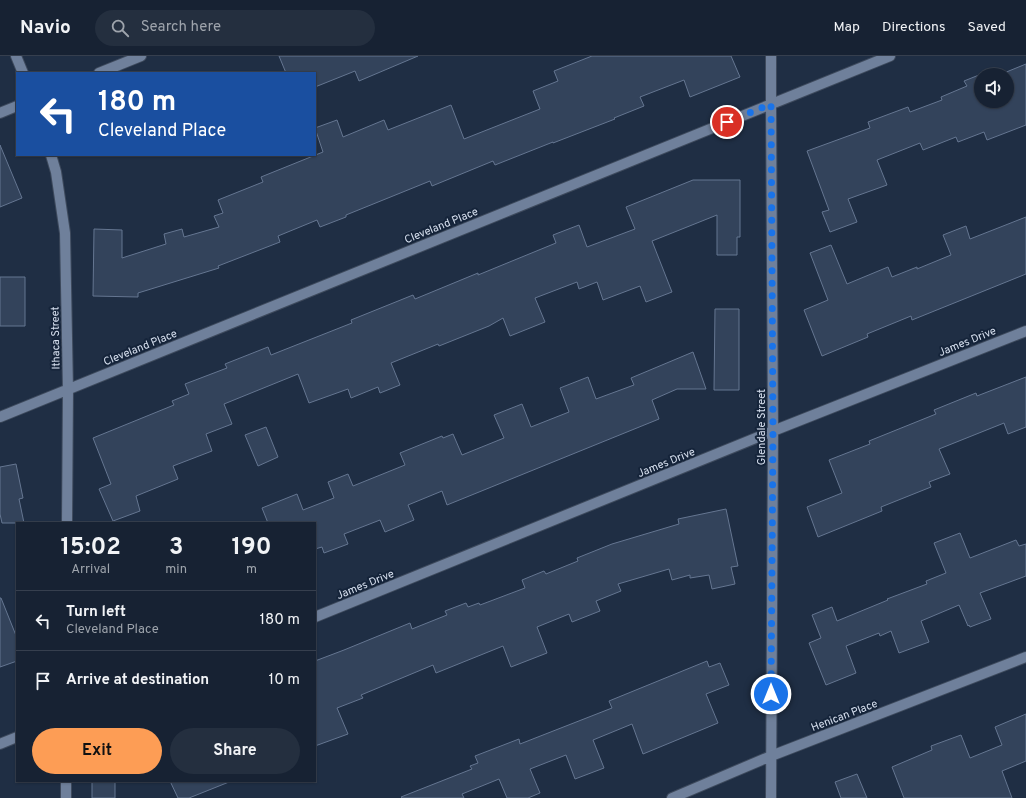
<!DOCTYPE html>
<style>
:root{--surface:#172233;--page:#242f3f;--text:#f1f3f6;--muted:#9ea4ac;--line:#363f4e;--accent:#fd9d55}
body{margin:0;font-family:Overpass,sans-serif;background:var(--page);color:var(--text);height:100vh;display:flex;flex-direction:column;font-size:15px;white-space:nowrap}
*{box-sizing:border-box;margin:0}
p{font-size:13px;color:var(--muted)}
.icon{flex:none;width:22px;height:22px;fill:none;stroke:currentColor;stroke-width:2;stroke-linecap:round;stroke-linejoin:round}
.map{position:relative;flex:1;overflow:hidden}
.details{position:absolute;left:16px;top:466px;width:300px;height:260px;display:flex;flex-direction:column;background:var(--surface);border-radius:0px;box-shadow:0 1px 3px #0004,0 0 0 1px var(--line)}
.details>*{flex:none}
.top-card{position:absolute;left:16px;top:16px;width:300px;height:84px;border-radius:0px;box-shadow:0 1px 3px #0004,0 0 0 1px var(--line);background:#1a4fa0;color:#fff;overflow:hidden}
.tools{position:absolute;left:974px;top:12px;display:grid;gap:8px}
.tools a{display:grid;place-items:center;width:40px;height:40px;border-radius:50%;background:var(--surface);box-shadow:0 1px 3px #0004,0 0 0 1px var(--line);font-size:20px}
.pin{position:absolute;display:grid;place-items:center;width:34px;height:34px;color:#fff;margin:-17px;border:2px solid #fff;border-radius:50%;box-shadow:0 1px 4px #0007}
.me{position:absolute;width:44px;margin:-22px;rotate:0deg;stroke-linejoin:round;filter:drop-shadow(0 0 3px #0008)}
.turn{display:flex;align-items:center;gap:14px;height:84px;padding:0 16px;font-size:18px}
.turn .icon{width:52px;height:52px;stroke-width:2.5}
.turn b{display:block;font-size:28px;line-height:34px}
.eta{display:flex;justify-content:space-evenly;align-items:center;height:68px;text-align:center}
.eta b{font-size:24px;font-weight:700;line-height:28px}
.cta{display:flex;gap:8px;margin-top:auto;padding:8px 16px}
.cta a{flex:1;height:46px;border-radius:24px;background:var(--accent);color:#111;font-size:16px;font-weight:700;line-height:46px;text-align:center}
.cta a+a{background:var(--page);color:var(--text)}
ul{padding:0;list-style:none}
li{display:flex;align-items:center;gap:12px;height:60px;padding:0 16px;border-top:1px solid var(--line)}
li div{flex:1}
li b{display:block;font-size:15px}
li em{font-style:normal}
header{display:flex;align-items:center;gap:24px;box-sizing:border-box;height:56px;padding:0 20px;background:var(--surface);border-bottom:1px solid var(--line)}
header strong{font-size:19px}
nav{display:flex;gap:22px;margin-inline-start:auto;font-size:14px}
.search{width:280px;height:36px;background:var(--page);display:flex;align-items:center;gap:10px;box-sizing:border-box;padding:0 14px;border-radius:22px;color:var(--muted);font-size:15px}
.map>svg:first-child{display:block}
.building{fill:#33435b;stroke:#657691}
.lines{fill:none;stroke-linecap:round;stroke-linejoin:round}
.street-casing{stroke:#3e4a5d;stroke-width:12}
.street{stroke:#6f809b;stroke-width:10}
.route{stroke:#1a73e8;stroke-width:7;stroke-dasharray:0 12.6}
.labels{text-anchor:middle;stroke-width:4;stroke-linejoin:round;paint-order:stroke}
.street-label{font-size:11px;fill:#d8e1f0;stroke:#15243a}
</style>
<header>
<strong>Navio</strong>
<div class="search"><svg class="icon" aria-label="search" viewBox="0 0 24 24"><circle cx="10" cy="10" r="6"/><path d="M15 15l6 6"/></svg>Search here</div>
<nav><a>Map</a><a>Directions</a><a>Saved</a></nav>
</header>
<div class="map">
<svg width="1026" height="742" viewBox="0 0 1026 742">
<rect width="100%" height="100%" fill="#1f2e44"/>
<path class="building" d="M 279,0 L 418,0 L 359,25 L 355,15 L 315,31 L 315,17 L 286,17 Z
M 592,0 L 731,0 L 740,21 L 690,41 L 684,24 L 640,41 L 644,50 L 614,62 L 615,63 L 553,87 L 553,86 L 495,109 L 493,105 L 432,130 L 430,125 L 346,159 L 346,161 L 320,171 L 317,164 L 278,180 L 280,186 L 218,210 L 219,212 L 138,237 L 138,241 L 93,240 L 94,173 L 122,174 L 122,202 L 166,188 L 164,178 L 182,173 L 184,181 L 219,171 L 214,160 L 223,157 L 218,144 L 263,126 L 261,121 L 323,96 L 315,72 L 337,64 L 343,81 L 384,64 L 388,74 L 451,49 L 464,83 L 540,53 L 533,35 L 558,25 L 554,15 Z
M 1026,8 L 1026,69 L 987,84 L 984,76 L 958,86 L 956,81 L 923,94 L 920,87 L 877,104 L 887,129 L 848,143 L 857,166 L 830,176 L 822,156 L 829,154 L 807,95 L 870,72 L 868,66 L 908,51 L 910,56 L 942,44 L 941,41 L 967,30 L 964,25 L 984,17 L 984,19 L 981,19 L 981,45 L 1007,45 L 1007,19 L 999,19 Z
M 0,89 L 22,142 L 0,151 Z
M 693,124 L 740,124 L 740,181 L 737,181 L 737,199 L 717,199 L 717,159 L 652,185 L 672,236 L 646,246 L 640,230 L 603,244 L 597,226 L 579,233 L 577,226 L 535,242 L 545,266 L 510,280 L 503,262 L 489,270 L 439,290 L 438,288 L 391,307 L 400,329 L 380,337 L 378,331 L 351,342 L 348,333 L 309,347 L 298,318 L 224,348 L 232,368 L 206,378 L 212,395 L 173,410 L 178,423 L 136,440 L 140,455 L 113,465 L 99,433 L 111,428 L 93,382 L 174,349 L 172,345 L 189,338 L 185,328 L 227,312 L 225,308 L 268,291 L 271,299 L 352,267 L 351,264 L 413,239 L 415,243 L 478,217 L 478,219 L 556,187 L 553,179 L 579,169 L 587,191 L 635,173 L 626,151 Z
M 1026,161 L 1026,218 L 912,264 L 911,260 L 867,278 L 868,281 L 822,300 L 804,254 L 828,244 L 810,197 L 831,189 L 847,228 L 888,211 L 892,221 L 917,211 L 917,213 L 951,199 L 943,179 L 966,170 L 970,183 Z
M 0,221 L 25,221 L 25,270 L 0,270 Z
M 715,253 L 739,253 L 739,334 L 714,334 Z
M 693,296 L 706,333 L 677,333 L 652,344 L 659,363 L 447,449 L 442,435 L 408,449 L 414,464 L 385,476 L 380,464 L 344,478 L 348,488 L 324,497 L 322,491 L 315,493 L 315,467 L 268,467 L 262,452 L 297,438 L 303,454 L 334,442 L 328,426 L 348,418 L 353,430 L 405,409 L 400,397 L 442,380 L 443,382 L 453,378 L 462,399 L 504,382 L 494,359 L 522,348 L 531,371 L 569,356 L 560,332 L 588,321 L 596,343 L 634,329 L 631,322 Z
M 1026,321 L 1026,371 L 1008,378 L 1004,367 L 939,393 L 950,418 L 929,426 L 931,431 L 881,451 L 882,455 L 818,481 L 807,451 L 842,437 L 829,404 L 870,388 L 869,385 L 936,358 L 934,354 L 976,337 L 977,340 Z
M 266,371 L 278,401 L 258,410 L 245,379 Z
M 16,408 L 23,442 L 19,443 L 24,467 L 2,467 L 0,458 L 0,411 Z
M 726,453 L 738,510 L 731,511 L 735,528 L 712,533 L 709,519 L 690,522 L 690,519 L 672,524 L 669,513 L 618,528 L 621,535 L 596,545 L 600,555 L 572,566 L 569,558 L 537,571 L 547,597 L 511,611 L 503,590 L 436,617 L 433,609 L 361,639 L 363,642 L 337,652 L 348,678 L 315,690 L 315,605 L 344,594 L 410,567 L 412,573 L 447,559 L 445,555 L 466,547 L 468,551 L 479,547 L 480,549 L 525,532 L 522,524 L 544,515 L 546,518 L 578,505 L 577,502 L 612,488 L 679,468 L 678,463 Z
M 960,477 L 970,502 L 1016,484 L 1019,490 L 1026,488 L 1026,520 L 980,537 L 991,563 L 970,571 L 969,569 L 968,570 L 959,549 L 921,565 L 929,586 L 899,597 L 891,575 L 880,580 L 879,577 L 846,590 L 856,617 L 826,629 L 809,587 L 821,582 L 812,559 L 832,551 L 837,565 L 888,544 L 887,543 L 927,528 L 926,525 L 946,517 L 934,487 Z
M 0,542 L 1,542 L 17,582 L 17,605 L 0,611 Z
M 707,605 L 709,611 L 720,607 L 729,629 L 706,638 L 718,667 L 643,698 L 632,668 L 593,684 L 604,712 L 575,723 L 566,699 L 530,713 L 540,737 L 528,742 L 507,742 L 499,723 L 462,738 L 464,742 L 402,742 L 401,741 L 472,713 L 470,710 L 478,707 L 475,700 L 519,683 L 520,688 L 612,652 L 609,645 Z
M 1026,658 L 1026,705 L 1002,715 L 1012,742 L 904,742 L 892,711 L 932,694 L 931,690 L 961,679 L 970,702 L 1002,689 L 995,671 Z
M 857,718 L 867,742 L 841,742 L 835,726 Z
M 92,725 L 115,725 L 115,742 L 92,742 Z
M 170,725 L 229,725 L 229,726 L 189,742 L 178,742 Z"/>
<g class="lines">
<g class="street-casing">
<path id="street" d="M 16,0 L 23,17
M 99,17 L 141,0
M 0,57 L 17,50
M 51,99 L 56,116 L 65,177 L 68,334 L 67,467
M 0,361 L 890,0
M 315,561 L 773,375 L 1026,275
M 0,688 L 17,681
M 66,742 L 66,725
M 672,742 L 771,700 L 1026,601
M 771,742 L 773,375 L 771,48 L 771,0"/>
</g>
<use href="#street" class="street"/>
</g>
<g class="lines">
<path class="route" d="M 727,66 L 771,48 L 773,375 L 771,638"/>
</g>
<g class="labels">
<g class="street-label">
<text transform="translate(441 169) rotate(-22)" y="4">Cleveland Place</text>
<text transform="translate(55 282) rotate(-91)" y="4">Ithaca Street</text>
<text transform="translate(967 285) rotate(-22)" y="4">James Drive</text>
<text transform="translate(140 291) rotate(-22)" y="4">Cleveland Place</text>
<text transform="translate(761 371) rotate(-90)" y="4">Glendale Street</text>
<text transform="translate(666 406) rotate(-22)" y="4">James Drive</text>
<text transform="translate(365 528) rotate(-22)" y="4">James Drive</text>
<text transform="translate(844 659) rotate(-21)" y="4">Henican Place</text>
</g>
</g>
</svg>
<div class="tools">
<a><svg class="icon" aria-label="sound" viewBox="0 0 24 24"><path d="M4 9h4l5-4v14l-5-4H4zM17 9q2 3 0 6"/></svg></a>
</div>
<div class="pin" style="left:727px;top:66px;background:#d93025"><svg class="icon" aria-label="arrive" viewBox="0 0 24 24"><path d="M6 21V4h12l-3 4 3 4H6"/></svg></div>
<svg class="me" style="left:771px;top:638px" viewBox="-20 -20 40 40"><circle r="17" fill="#1a73e8" stroke="#fff" stroke-width="3"/><path d="M0-11L8 9 0 5-8 9z" fill="#fff"/></svg>
<div class="top-card">
<div class="turn"><svg class="icon" aria-label="left" viewBox="0 0 24 24"><path d="M17 20v-9H6M10 6l-5 5 5 5"/></svg><div><b>180 m</b>Cleveland Place</div></div>
</div>
<section class="details">
<div class="eta">
<div><b>15:02</b><p>Arrival</p></div>
<div><b>3</b><p>min</p></div>
<div><b>190</b><p>m</p></div>
</div>
<ul>
<li><svg class="icon" aria-label="left" viewBox="0 0 24 24"><path d="M17 20v-9H6M10 6l-5 5 5 5"/></svg><div><b>Turn left</b><p>Cleveland Place</p></div><em>180 m</em></li>
<li><svg class="icon" aria-label="arrive" viewBox="0 0 24 24"><path d="M6 21V4h12l-3 4 3 4H6"/></svg><div><b>Arrive at destination</b></div><em>10 m</em></li>
</ul>
<div class="cta"><a>Exit</a><a>Share</a></div>
</section>
</div>
